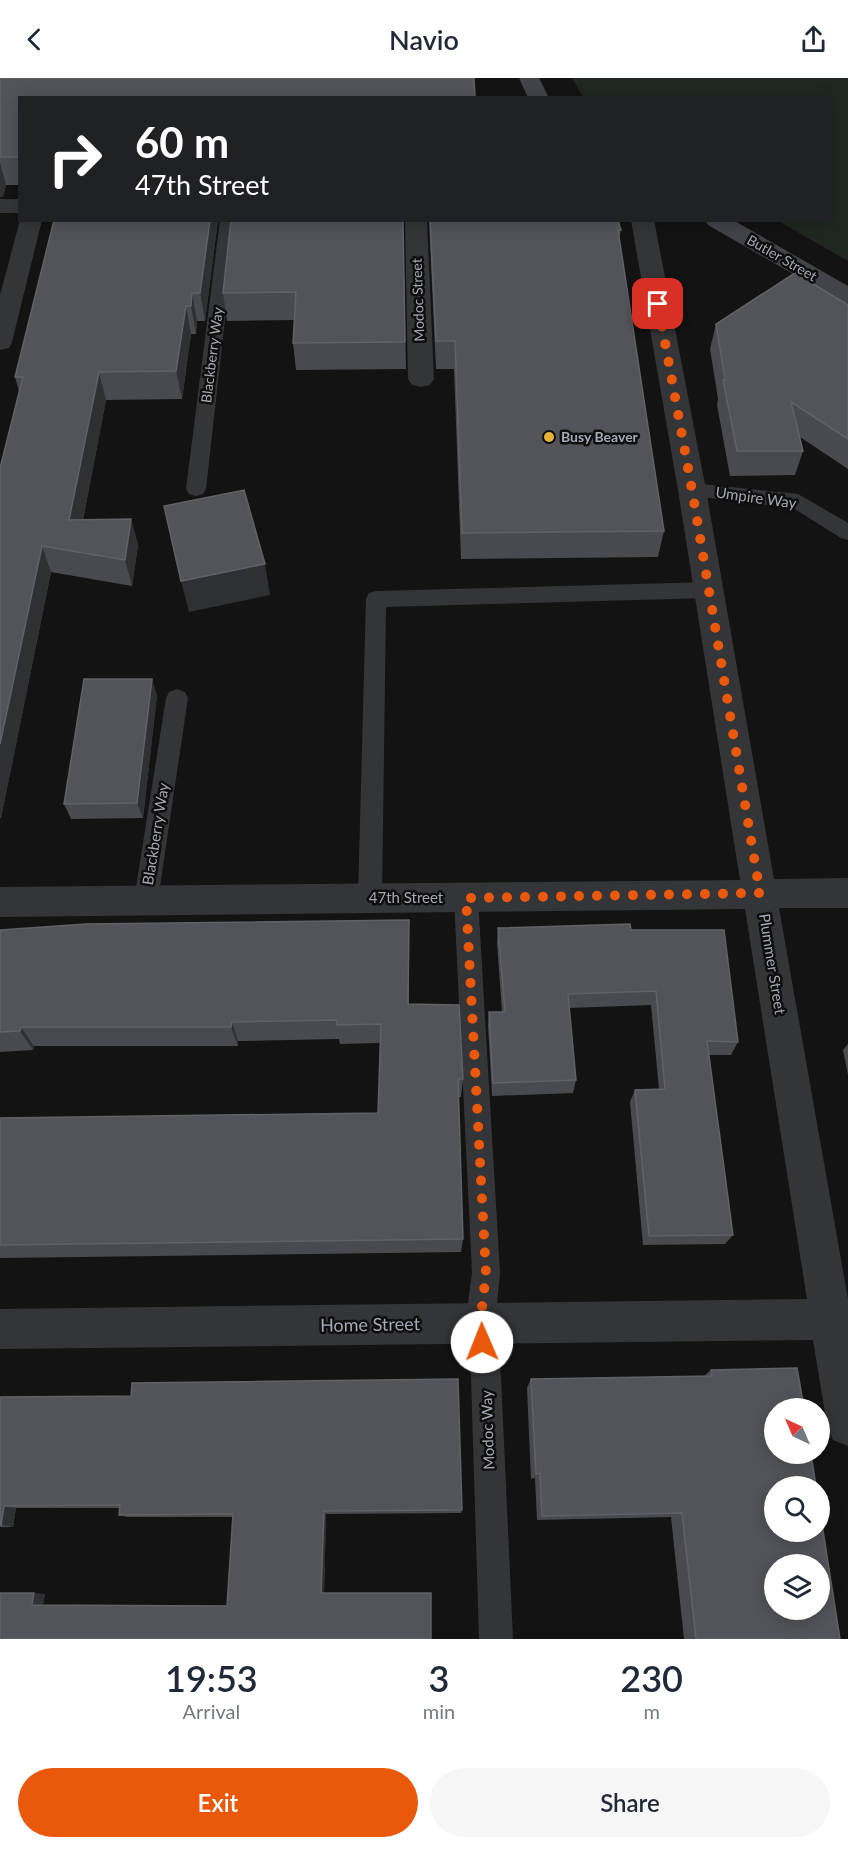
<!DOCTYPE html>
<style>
:root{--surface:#fff;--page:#f6f6f7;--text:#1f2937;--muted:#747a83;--accent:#ea580c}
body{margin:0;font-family:Lato,sans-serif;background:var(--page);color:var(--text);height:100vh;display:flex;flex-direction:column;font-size:22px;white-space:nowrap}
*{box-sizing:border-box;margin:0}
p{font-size:20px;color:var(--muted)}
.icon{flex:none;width:33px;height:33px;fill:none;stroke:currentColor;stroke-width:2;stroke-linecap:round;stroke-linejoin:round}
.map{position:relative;height:1561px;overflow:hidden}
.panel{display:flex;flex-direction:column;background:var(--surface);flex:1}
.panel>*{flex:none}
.guide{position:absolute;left:18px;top:18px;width:813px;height:126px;border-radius:0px;box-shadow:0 3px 15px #0003;background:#202124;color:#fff;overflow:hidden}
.needle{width:39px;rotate:316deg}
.fabs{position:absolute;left:764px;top:1320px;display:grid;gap:12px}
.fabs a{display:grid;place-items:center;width:66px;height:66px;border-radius:50%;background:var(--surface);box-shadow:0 3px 15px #0003;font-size:30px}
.pin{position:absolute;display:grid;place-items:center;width:51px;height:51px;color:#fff;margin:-26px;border-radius:12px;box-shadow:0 3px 9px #0006}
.me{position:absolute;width:66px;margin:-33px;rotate:359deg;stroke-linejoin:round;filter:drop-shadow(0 0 4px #0008)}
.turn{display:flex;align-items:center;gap:21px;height:126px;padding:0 18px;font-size:27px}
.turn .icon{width:78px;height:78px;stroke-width:2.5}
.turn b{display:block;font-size:42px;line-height:51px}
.eta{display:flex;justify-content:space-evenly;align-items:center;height:102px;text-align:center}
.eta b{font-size:36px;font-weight:600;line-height:42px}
.action{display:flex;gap:12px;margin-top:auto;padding:12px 18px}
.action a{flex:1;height:69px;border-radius:36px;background:var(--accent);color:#fff;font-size:24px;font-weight:600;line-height:69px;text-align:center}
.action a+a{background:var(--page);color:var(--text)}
header{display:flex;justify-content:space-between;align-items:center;height:78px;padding:0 18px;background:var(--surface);font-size:27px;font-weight:600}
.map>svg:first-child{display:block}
.green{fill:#1f2720}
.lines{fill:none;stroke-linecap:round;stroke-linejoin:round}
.service{fill:#343539;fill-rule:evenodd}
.minor{fill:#343539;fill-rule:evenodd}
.secondary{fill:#424449;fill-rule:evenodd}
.wall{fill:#494a4f}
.shaded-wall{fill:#2f3033}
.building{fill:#53545a;stroke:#606268;stroke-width:1.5;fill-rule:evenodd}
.route{stroke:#ea580c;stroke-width:10;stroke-dasharray:0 18}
.poi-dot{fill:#e8b337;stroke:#0e0e0f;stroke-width:2}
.labels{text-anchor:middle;stroke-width:5;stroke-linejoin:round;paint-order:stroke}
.far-street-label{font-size:14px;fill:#a5a9b4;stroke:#0e0e0f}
.far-poi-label{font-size:14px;font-weight:bold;fill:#a5a9b4;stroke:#0e0e0f;text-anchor:start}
.street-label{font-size:15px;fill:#a5a9b4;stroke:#0e0e0f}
.near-street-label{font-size:18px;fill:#a5a9b4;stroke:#0e0e0f}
</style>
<header><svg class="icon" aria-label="back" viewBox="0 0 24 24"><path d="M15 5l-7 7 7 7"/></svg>Navio<svg class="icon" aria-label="share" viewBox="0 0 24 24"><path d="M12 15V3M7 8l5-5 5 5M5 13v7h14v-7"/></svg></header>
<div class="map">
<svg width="848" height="1561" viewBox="0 0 848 1561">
<rect width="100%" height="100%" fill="#131314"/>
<path class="green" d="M 572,0 L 848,0 L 848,183 L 778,143 L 830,142 L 830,20 L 583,19 Z"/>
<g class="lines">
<path class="service" d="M 220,142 L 236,142 L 206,411 L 203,416 L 196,418 L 189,416 L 186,411 Z
M 692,405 L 798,416 L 848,445 L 848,462 L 841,460 L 793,430 L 685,417 L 682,412 L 685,407 Z
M 709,504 L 716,506 L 719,512 L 716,518 L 709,520 L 386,529 L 382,820 L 379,828 L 370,831 L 361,828 L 358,820 L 366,521 L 369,515 L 376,513 Z
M 177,611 L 185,614 L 188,620 L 158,822 L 155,830 L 146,833 L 137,830 L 134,822 L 166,620 L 169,614 Z
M 466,809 L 475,812 L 478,820 L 500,1195 L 495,1246 L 501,1299 L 513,1561 L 479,1561 L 471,1299 L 465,1246 L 472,1195 L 454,820 L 457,812 Z"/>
<path class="minor" d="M 0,121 L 20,121 L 20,135 L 0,135 Z
M 20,142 L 42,142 L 12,264 L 9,270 L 0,272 L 0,217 Z
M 405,142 L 427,142 L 434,301 L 430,307 L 421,309 L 412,307 L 408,301 Z
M 631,142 L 654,142 L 706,412 L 774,801 L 848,800 L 848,830 L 779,830 L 848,1221 L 848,1368 L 833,1362 L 827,1347 L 813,1262 L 0,1271 L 0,1231 L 807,1221 L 745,831 L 0,839 L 0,809 L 740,802 L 678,412 Z"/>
<path class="secondary" d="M 519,0 L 539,0 L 549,20 L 528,20 Z
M 705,142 L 733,142 L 848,208 L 848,226 L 840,223 L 708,147 Z"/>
</g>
<path class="wall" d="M 0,0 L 20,20 L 20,107 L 6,107 L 3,119 L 0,119 Z
M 218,142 L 205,243 L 197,243 L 196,256 L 191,256 L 182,321 L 106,322 L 83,442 L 131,441 L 138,467 L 132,508 L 51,494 L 1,740 L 0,740 L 0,390 L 19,313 L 15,299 Z
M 403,142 L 406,291 L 296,292 L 293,265 L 294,242 L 227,243 L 223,215 Z
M 429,142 L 618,142 L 621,152 L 619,162 L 664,453 L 658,479 L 461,481 L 454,291 L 436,291 Z
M 848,227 L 848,391 L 800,359 L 803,373 L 795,397 L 730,398 L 717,327 L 718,321 L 710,271 L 716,246 Z
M 157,617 L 143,740 L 71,741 L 64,726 Z
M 498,850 L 631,852 L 738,964 L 731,977 L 709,977 L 733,1157 L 725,1166 L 643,1167 L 630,1024 L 635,1012 L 659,1011 L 651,927 L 569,930 L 576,1002 L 573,1015 L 492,1018 L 488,947 L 489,934 L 502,934 L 497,865 Z
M 0,852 L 409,864 L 409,926 L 463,1001 L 461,1019 L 458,1019 L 463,1161 L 461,1174 L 0,1180 L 0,1040 L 378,1035 L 380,965 L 340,966 L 339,961 L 238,963 L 238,968 L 34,968 L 33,972 L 0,974 Z
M 848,966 L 848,997 L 843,972 Z
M 711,1292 L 840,1561 L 684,1561 L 671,1439 L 537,1442 L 535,1400 L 531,1401 L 527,1310 L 531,1301 L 704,1298 Z
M 0,1319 L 462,1432 L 461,1435 L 326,1436 L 324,1515 L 0,1561 L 45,1516 L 43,1527 L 227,1528 L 233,1439 L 127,1439 L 119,1437 L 119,1430 L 16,1430 L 13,1449 L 0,1449 Z"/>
<path class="shaded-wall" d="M 0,85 L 6,107 L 3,119 L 0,119 Z
M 210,142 L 218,142 L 205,243 L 200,215 Z
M 192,215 L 197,243 L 196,256 L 191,228 Z
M 186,228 L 191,256 L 182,321 L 176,293 Z
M 99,294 L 106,322 L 78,468 L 69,442 Z
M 131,441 L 138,467 L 132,508 L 125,482 Z
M 42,468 L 51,494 L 1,740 L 0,738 L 0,666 Z
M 265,486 L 270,517 L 189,534 L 181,503 Z
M 152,601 L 157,617 L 143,740 L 137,725 Z
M 232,944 L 238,963 L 238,968 L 231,949 Z
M 21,949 L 34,968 L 33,972 L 20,953 Z
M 4,1428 L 16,1430 L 13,1449 L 1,1447 Z
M 324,1433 L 326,1436 L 324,1515 L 321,1515 Z
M 34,1515 L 45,1516 L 43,1527 L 32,1527 Z"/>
<path class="building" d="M 0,0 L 474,0 L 475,20 L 20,20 L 20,79 L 0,79 Z
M 54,142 L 210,142 L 200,215 L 192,215 L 191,228 L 186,228 L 176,293 L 99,294 L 69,442 L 131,441 L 125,482 L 42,468 L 0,666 L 0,390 L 23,299 L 15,299 Z
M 231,142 L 403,142 L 405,264 L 293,265 L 296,214 L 223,215 Z
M 430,142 L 618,142 L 621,152 L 618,152 L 664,453 L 462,455 L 455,263 L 436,263 Z
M 795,195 L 848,227 L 848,361 L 791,324 L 803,373 L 737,373 L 723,302 L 725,302 L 716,246 Z
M 244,412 L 265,486 L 181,503 L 164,428 Z
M 84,601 L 152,601 L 137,725 L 64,726 Z
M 409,842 L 408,926 L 459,927 L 463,1001 L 458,1001 L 463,1161 L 0,1167 L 0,1040 L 378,1035 L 381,946 L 337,947 L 337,942 L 232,944 L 231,949 L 21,949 L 20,953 L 0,954 L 0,852 L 86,846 Z
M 630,846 L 631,852 L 724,852 L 738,964 L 707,963 L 733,1157 L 649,1158 L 635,1012 L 665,1011 L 656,913 L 568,916 L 576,1002 L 493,1005 L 489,934 L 505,934 L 498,850 Z
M 797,1290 L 804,1330 L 774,1330 L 774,1376 L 811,1376 L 816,1408 L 774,1408 L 774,1454 L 819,1454 L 819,1427 L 840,1561 L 696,1561 L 682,1435 L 542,1438 L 540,1395 L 536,1396 L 531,1301 L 712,1298 L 711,1292 ZM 774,1486 L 819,1486 L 819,1532 L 774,1532 Z
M 458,1301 L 462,1432 L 324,1433 L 321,1515 L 431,1515 L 431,1561 L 0,1561 L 0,1515 L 34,1515 L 32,1527 L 227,1528 L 233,1436 L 119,1437 L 120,1427 L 4,1428 L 1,1447 L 0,1447 L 0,1319 L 131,1318 L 132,1305 Z"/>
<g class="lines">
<path class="route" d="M 482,1264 L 480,1246 L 486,1196 L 466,820 L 760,815 L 692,412 L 658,226"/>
</g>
<circle class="poi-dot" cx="549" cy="359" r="6"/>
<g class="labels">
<g class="far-street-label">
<text transform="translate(782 180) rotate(30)" y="5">Butler Street</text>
<text transform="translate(418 222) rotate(-92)" y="5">Modoc Street</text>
<text transform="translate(212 277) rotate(-83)" y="5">Blackberry Way</text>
</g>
<g class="far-poi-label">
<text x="561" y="364">Busy Beaver</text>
</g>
<g class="street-label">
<text transform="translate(756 420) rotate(8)" y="5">Umpire Way</text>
<text transform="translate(156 756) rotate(-81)" y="5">Blackberry Way</text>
<text x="406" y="825">47th Street</text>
<text transform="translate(772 886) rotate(81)" y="5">Plummer Street</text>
<text transform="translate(488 1352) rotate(-92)" y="5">Modoc Way</text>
</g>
<g class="near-street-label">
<text transform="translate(370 1247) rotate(-1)" y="6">Home Street</text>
</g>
</g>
</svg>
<div class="fabs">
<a><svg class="needle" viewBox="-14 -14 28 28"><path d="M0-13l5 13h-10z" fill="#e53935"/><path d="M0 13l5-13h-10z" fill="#747a83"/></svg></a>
<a><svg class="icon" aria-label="search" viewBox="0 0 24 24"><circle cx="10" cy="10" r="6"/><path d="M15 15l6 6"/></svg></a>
<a><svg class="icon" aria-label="layers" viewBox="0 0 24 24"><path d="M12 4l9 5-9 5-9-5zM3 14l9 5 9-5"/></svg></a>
</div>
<div class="pin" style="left:658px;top:226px;background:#d93025"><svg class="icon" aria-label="arrive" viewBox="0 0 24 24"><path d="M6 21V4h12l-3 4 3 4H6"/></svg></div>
<svg class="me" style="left:482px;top:1264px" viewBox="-20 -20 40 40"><circle r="19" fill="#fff"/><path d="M0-13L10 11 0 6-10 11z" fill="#ea580c"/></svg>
<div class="guide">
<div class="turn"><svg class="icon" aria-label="right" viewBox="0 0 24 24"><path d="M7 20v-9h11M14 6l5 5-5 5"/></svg><div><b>60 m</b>47th Street</div></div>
</div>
</div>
<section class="panel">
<div class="eta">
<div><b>19:53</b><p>Arrival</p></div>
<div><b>3</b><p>min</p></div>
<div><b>230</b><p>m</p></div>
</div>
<div class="action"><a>Exit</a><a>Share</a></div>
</section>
